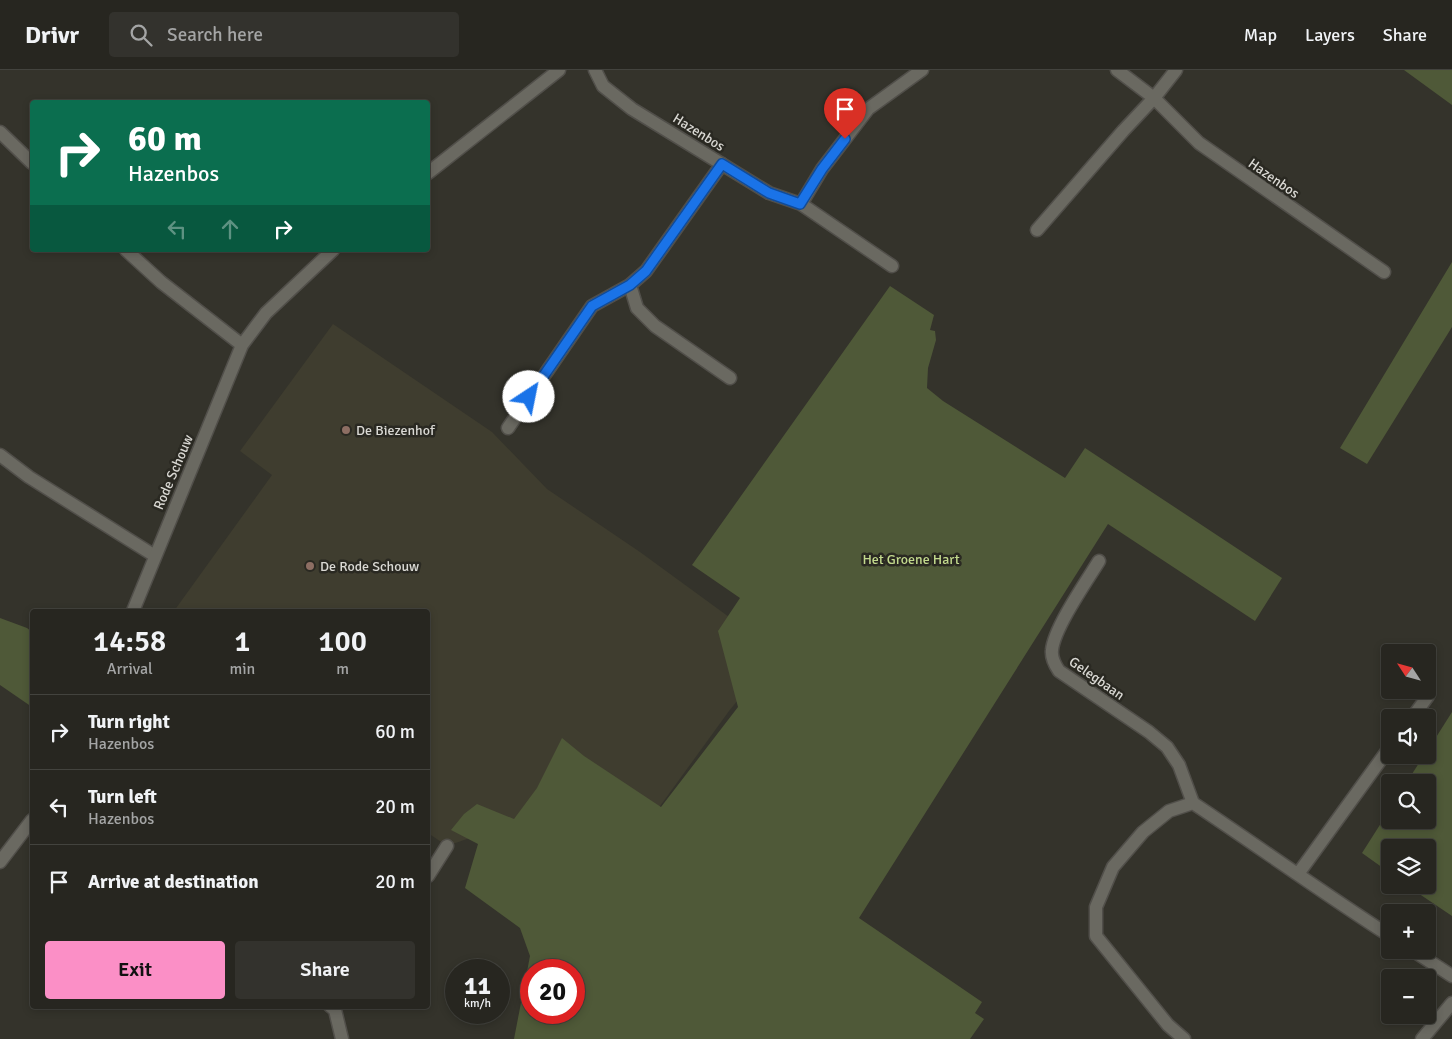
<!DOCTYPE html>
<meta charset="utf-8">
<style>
:root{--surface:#272620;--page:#33322d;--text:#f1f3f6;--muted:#a4a5a5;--line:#43433e;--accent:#fb8fc6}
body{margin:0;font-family:Signika,sans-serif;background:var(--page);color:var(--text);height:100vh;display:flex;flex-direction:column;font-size:19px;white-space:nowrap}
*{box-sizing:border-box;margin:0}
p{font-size:16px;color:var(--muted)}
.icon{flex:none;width:28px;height:28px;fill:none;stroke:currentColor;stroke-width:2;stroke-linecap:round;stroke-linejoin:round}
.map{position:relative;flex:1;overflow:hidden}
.panel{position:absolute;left:30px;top:539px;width:400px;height:400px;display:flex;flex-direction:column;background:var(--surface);border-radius:5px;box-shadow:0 2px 8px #0003,0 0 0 1px var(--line)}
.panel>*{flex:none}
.guide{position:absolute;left:30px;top:30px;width:400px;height:152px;border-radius:5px;box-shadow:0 2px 8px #0003,0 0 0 1px var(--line);background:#0b6e4f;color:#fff;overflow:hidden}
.needle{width:32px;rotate:306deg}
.tools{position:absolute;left:1381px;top:574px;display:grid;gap:10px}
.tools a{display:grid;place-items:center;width:55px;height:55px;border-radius:5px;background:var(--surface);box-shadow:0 2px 8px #0003,0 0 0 1px var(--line);font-size:25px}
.speed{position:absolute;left:445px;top:889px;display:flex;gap:10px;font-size:25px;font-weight:700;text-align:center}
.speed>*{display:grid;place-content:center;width:65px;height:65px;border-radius:50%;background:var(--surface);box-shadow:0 2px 8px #0003,0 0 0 1px var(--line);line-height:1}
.speed small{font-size:12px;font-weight:400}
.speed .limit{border:8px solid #d22;background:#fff;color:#111}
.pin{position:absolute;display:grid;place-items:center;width:42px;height:42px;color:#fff;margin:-51px -21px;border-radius:50% 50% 50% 0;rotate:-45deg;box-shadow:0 0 5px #0007}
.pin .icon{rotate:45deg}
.me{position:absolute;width:55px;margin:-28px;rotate:34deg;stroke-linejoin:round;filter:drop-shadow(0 0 4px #0008)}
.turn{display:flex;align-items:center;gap:18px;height:105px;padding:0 15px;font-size:22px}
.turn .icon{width:65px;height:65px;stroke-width:2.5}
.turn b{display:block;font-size:35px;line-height:42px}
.lanes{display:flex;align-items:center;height:48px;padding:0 15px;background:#0003;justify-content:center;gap:25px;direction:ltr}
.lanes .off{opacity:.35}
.eta{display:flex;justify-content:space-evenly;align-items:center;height:85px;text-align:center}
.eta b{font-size:30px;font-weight:600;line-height:35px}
.primary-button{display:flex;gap:10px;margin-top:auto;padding:10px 15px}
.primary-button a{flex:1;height:58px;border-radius:5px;background:var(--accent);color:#111;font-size:20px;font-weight:600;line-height:58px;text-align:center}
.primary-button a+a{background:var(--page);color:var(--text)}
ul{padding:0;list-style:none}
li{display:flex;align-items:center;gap:15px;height:75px;padding:0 15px;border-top:1px solid var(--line)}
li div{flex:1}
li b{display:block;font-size:19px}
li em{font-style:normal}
header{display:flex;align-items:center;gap:30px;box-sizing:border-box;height:70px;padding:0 25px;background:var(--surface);border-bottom:1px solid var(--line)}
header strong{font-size:24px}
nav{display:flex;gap:28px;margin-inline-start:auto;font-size:18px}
.search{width:350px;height:45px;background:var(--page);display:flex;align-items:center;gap:12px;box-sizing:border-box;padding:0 18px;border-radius:5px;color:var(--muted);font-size:19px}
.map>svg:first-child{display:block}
.built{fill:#3f3d2f}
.green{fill:#4f5938;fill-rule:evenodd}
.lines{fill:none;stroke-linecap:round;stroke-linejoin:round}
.lane-casing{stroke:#514f4a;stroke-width:15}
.street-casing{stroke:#514f4a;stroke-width:15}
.lane{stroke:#6a6961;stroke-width:12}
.street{stroke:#6a6961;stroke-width:12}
.route-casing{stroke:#114b97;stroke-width:12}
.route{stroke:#1a73e8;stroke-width:9}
.education-dot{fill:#8d6e63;stroke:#2a2922;stroke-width:2}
.labels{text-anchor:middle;stroke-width:5;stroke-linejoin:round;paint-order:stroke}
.street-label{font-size:14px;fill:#dad9d4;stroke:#2a2922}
.poi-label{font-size:14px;fill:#dad9d4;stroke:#2a2922;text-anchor:start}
.park-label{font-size:14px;fill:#c2d98d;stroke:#2a2922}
</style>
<header>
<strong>Drivr</strong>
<div class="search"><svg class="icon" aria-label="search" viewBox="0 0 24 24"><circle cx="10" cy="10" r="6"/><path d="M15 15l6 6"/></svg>Search here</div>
<nav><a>Map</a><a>Layers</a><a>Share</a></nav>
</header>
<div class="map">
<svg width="1452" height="969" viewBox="0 0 1452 969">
<rect width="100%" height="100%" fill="#34332b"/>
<path class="built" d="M 333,254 L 492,362 L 547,419 L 640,482 L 777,582 L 729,641 L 634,772 L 484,763 L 447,776 L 428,763 L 428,541 L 174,541 L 272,405 L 240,381 Z"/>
<path class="green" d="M 1404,0 L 1452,0 L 1452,35 Z
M 1452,192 L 1452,257 L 1367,394 L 1340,378 Z
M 890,216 L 934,245 L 930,260 L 935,261 L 936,270 L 928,298 L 927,318 L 943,331 L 1065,408 L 1085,378 L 1282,508 L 1255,551 L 1108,454 L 859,848 L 982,932 L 975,943 L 984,949 L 970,969 L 514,969 L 530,886 L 520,858 L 465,818 L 478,774 L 451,760 L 464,744 L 477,734 L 514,749 L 537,718 L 562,668 L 584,686 L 661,737 L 738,637 L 718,561 L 740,528 L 692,495 ZM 531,900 L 574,900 L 574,942 L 531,942 Z
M 0,548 L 27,558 L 32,562 L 32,637 L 0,615 Z
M 1452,642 L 1452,846 L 1406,815 L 1428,815 L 1428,778 L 1390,778 L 1390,803 L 1362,783 L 1390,739 L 1390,750 L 1428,750 L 1428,712 L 1407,712 L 1424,685 L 1428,685 L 1428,680 Z"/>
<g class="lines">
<g class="lane-casing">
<path id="lane" d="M 630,215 L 637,238 L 655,256 L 730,308
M 508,358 L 592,236 L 630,215 L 646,201 L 722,94
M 0,385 L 29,407 L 155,486"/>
</g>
<g class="street-casing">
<path id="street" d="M 595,0 L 603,16 L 632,39 L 769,123 L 801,134 L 822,99 L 868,39 L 922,0
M 1117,0 L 1154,28 L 1199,73 L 1384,202
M 0,62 L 32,93
M 428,103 L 559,0
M 801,134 L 892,196
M 1037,160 L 1123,61 L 1154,28 L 1176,0
M 126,180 L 161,212 L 242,275
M 1099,491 C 1086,512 1054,558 1052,580 C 1051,588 1055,595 1059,601 L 1149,662 L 1167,677 L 1179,695 L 1193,733
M 133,541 L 242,275 L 266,243 L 333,180
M 1412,648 L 1428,626
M 0,792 L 32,750
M 1298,804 L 1390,677
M 428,806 L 447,776
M 1412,880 L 1452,906
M 330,936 L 335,940 L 342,969
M 1184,969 L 1168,955 L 1096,866 L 1096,837 L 1113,797 L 1143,762 L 1169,741 L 1193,733 C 1259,777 1323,823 1390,866
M 1422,969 L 1452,933"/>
</g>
<use href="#lane" class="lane"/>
<use href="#street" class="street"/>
</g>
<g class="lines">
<g class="route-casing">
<path id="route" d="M 529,327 L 592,236 L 630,215 L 646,201 L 722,94 L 769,123 L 800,134 L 822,99 L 845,69"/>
</g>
<use href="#route" class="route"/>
</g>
<g class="education-dot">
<circle cx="346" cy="360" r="5"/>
<circle cx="310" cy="496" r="5"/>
</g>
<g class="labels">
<g class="street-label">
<text transform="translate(699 62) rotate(32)" y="5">Hazenbos</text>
<text transform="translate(1274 108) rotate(35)" y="5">Hazenbos</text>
<text transform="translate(173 402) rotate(-67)" y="5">Rode Schouw</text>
<text transform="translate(1097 608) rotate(35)" y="5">Gelegbaan</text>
</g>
<g class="poi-label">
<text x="356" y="365">De Biezenhof</text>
<text x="320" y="501">De Rode Schouw</text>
</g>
<g class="park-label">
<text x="911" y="494">Het Groene Hart</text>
</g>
</g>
</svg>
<div class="tools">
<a><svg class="needle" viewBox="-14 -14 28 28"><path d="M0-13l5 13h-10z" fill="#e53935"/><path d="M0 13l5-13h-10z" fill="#a4a5a5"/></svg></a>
<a><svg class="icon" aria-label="sound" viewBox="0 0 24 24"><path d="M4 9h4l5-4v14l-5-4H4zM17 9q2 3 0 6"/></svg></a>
<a><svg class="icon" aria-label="search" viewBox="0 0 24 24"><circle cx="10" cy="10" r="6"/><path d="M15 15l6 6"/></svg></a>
<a><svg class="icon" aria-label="layers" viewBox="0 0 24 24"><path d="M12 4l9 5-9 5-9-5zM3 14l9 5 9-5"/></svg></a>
<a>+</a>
<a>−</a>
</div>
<div class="speed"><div>11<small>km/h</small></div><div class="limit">20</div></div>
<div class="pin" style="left:845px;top:69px;background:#d93025"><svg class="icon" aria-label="arrive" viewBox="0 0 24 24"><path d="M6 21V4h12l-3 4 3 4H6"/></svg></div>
<svg class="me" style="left:529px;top:327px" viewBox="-20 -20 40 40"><circle r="19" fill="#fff"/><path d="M0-13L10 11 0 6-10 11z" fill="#1a73e8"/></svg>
<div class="guide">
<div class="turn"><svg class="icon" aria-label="right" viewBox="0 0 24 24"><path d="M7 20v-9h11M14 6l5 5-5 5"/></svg><div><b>60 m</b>Hazenbos</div></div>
<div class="lanes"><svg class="icon off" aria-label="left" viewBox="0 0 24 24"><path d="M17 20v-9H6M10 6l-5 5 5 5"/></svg><svg class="icon off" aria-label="ahead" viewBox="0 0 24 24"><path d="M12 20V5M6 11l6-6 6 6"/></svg><svg class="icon" aria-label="right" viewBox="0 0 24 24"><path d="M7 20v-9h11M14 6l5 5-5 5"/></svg></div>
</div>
<section class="panel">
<div class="eta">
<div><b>14:58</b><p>Arrival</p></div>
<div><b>1</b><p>min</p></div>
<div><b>100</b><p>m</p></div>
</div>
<ul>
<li><svg class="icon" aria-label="right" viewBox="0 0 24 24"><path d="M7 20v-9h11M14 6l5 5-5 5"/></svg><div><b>Turn right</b><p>Hazenbos</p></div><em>60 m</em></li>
<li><svg class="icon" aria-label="left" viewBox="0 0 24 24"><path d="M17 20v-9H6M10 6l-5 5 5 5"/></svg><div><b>Turn left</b><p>Hazenbos</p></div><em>20 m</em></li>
<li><svg class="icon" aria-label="arrive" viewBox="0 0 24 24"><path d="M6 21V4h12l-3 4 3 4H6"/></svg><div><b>Arrive at destination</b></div><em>20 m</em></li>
</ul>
<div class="primary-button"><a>Exit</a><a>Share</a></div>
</section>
</div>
